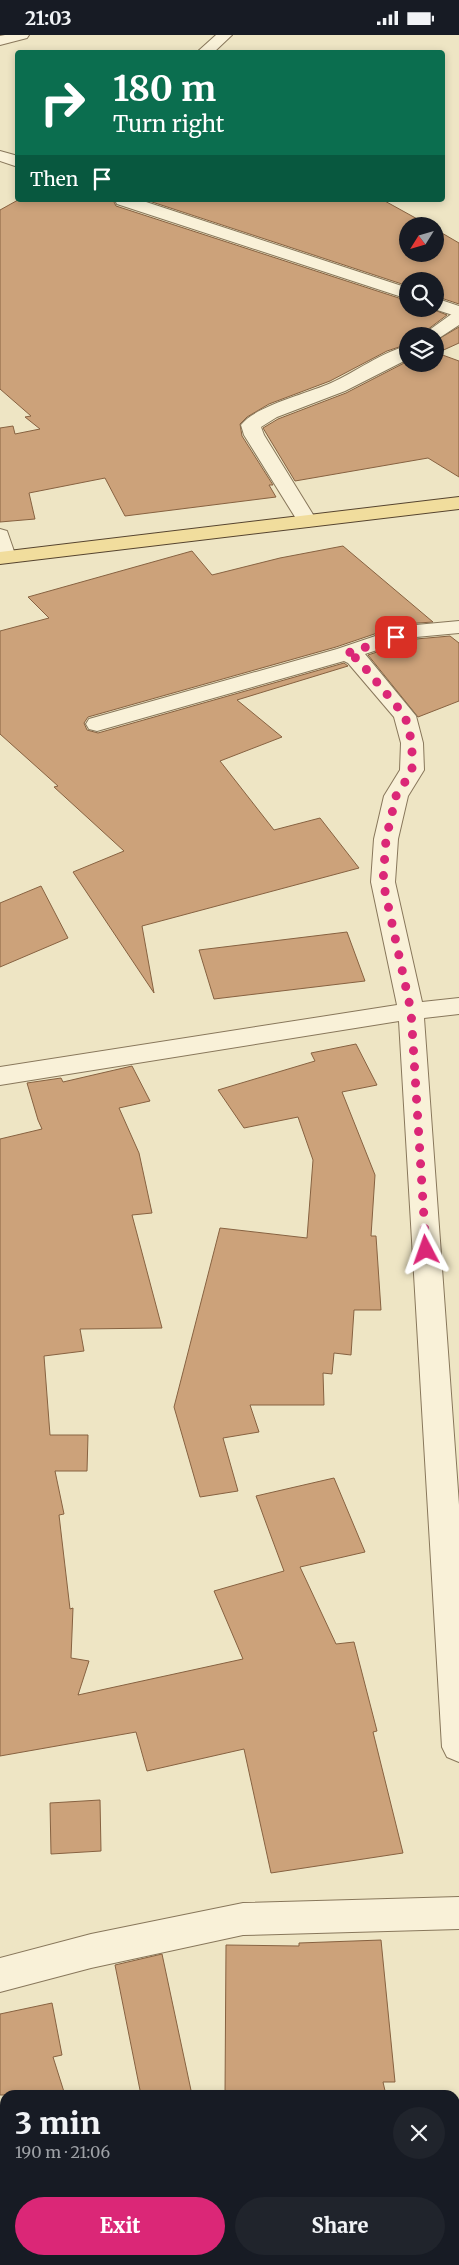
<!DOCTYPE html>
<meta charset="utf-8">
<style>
:root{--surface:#171b24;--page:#20242c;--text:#f1f3f6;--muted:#9ea1a6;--accent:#db2777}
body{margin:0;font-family:Merriweather,serif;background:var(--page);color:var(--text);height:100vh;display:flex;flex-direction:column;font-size:19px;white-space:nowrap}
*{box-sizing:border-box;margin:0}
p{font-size:16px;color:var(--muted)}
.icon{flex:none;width:28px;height:28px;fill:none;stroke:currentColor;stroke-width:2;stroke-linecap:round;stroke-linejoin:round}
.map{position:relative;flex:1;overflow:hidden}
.panel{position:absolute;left:0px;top:2055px;width:460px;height:175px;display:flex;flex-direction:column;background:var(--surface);border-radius:15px 15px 0 0;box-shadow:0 2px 8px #0003}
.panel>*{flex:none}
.top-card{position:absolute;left:15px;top:15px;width:430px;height:152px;border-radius:5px;box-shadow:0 2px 8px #0003;background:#0b6e4f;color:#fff;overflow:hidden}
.needle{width:32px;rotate:233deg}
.controls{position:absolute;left:399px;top:182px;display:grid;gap:10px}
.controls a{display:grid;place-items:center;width:45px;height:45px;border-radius:50%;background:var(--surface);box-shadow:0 2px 8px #0003;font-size:25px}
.pin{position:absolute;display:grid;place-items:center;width:42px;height:42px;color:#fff;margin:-21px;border-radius:10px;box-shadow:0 2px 8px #0006}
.me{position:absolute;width:55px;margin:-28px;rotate:356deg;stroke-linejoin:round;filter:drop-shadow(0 0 4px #0008)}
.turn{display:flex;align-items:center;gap:18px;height:105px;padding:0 15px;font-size:22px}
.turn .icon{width:65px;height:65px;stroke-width:2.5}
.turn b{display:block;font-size:35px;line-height:42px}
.then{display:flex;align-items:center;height:48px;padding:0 15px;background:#0003;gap:10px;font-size:19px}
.round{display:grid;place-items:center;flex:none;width:52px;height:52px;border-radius:26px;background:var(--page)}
.summary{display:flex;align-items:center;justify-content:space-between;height:85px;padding:0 15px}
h1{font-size:30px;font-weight:800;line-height:38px}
.button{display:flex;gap:10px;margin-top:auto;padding:10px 15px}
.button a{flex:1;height:58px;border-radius:30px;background:var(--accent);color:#fff;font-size:20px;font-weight:800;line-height:58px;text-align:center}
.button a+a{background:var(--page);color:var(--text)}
.status{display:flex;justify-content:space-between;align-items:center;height:35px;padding:0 25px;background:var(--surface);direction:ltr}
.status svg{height:14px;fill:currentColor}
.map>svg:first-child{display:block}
.building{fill:#cca27a;stroke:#876241}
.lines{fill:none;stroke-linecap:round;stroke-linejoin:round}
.minor-casing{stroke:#88775b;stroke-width:2}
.tertiary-casing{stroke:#88775b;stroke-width:2}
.primary-casing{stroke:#56442f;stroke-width:2}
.minor{fill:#f9f1d8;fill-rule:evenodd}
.tertiary{fill:#f9f1d8;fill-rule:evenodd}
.primary{fill:#f1dd9d;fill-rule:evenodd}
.route{stroke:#db2777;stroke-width:9;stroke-dasharray:0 16.2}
</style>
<div class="status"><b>21:03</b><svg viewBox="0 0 49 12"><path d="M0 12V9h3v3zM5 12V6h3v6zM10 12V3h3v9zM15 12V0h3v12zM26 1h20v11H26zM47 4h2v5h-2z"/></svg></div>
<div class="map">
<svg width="459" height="2230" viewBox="0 0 459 2230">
<rect width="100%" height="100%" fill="#eee5c4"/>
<path class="building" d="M 18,165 L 113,165 L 116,171 L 408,266 L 408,274 L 432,274 L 447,280 L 419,301 L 408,301 L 408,309 L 387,316 L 330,346 L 269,369 L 247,382 L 240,389 L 242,401 L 273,450 L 269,450 L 276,462 L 125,481 L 105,443 L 29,458 L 35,484 L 0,487 L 0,393 L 13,391 L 15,399 L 40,394 L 25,382 L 31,381 L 0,354 L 0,175 Z
M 146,165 L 383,165 L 430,191 L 408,191 L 408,219 L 435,219 L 435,194 L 459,208 L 459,269 L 435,261 L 435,246 L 408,246 L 408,251 Z
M 459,292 L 459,308 L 437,318 L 459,326 L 459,442 L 428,423 L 295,446 L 263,393 L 278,384 L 346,358 L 408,326 L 408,329 L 435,329 L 435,306 Z
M 343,511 L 433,587 L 404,589 L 336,612 L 88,682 L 84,688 L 87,695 L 98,698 L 344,628 L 348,631 L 237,665 L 282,702 L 220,726 L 274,795 L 320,783 L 359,833 L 142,891 L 154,958 L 73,837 L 124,816 L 54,752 L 58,751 L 0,699 L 0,596 L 49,583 L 28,562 L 192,516 L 212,540 L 280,523 Z
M 450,601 L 459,608 L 459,666 L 418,682 L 368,620 L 416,604 Z
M 41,851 L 68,903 L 0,932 L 0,868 Z
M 347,897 L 365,946 L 214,964 L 199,915 Z
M 356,1009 L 377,1050 L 342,1057 L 375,1140 L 371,1201 L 376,1201 L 381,1275 L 354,1275 L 351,1320 L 334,1318 L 332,1339 L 323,1338 L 324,1370 L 250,1370 L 259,1397 L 223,1403 L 238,1456 L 200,1462 L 174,1372 L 220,1193 L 307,1203 L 313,1125 L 298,1082 L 244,1093 L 218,1055 L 315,1026 L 311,1018 Z
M 132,1031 L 150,1066 L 119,1073 L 139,1118 L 152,1178 L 132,1180 L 162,1293 L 80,1294 L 84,1316 L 44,1321 L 50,1400 L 88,1400 L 87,1436 L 55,1436 L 64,1479 L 59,1480 L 70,1574 L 73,1573 L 71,1623 L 89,1626 L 78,1660 L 243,1624 L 214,1556 L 284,1536 L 256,1461 L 334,1443 L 365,1517 L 300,1532 L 336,1609 L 354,1607 L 377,1696 L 373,1697 L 403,1818 L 271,1838 L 244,1714 L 147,1736 L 136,1697 L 0,1721 L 0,1104 L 42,1094 L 38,1085 L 27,1048 L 61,1043 L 63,1047 Z
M 100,1765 L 101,1816 L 51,1819 L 50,1768 Z
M 381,1905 L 395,2047 L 383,2047 L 386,2060 L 225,2060 L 226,1910 L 299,1911 L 299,1908 Z
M 162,1919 L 192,2060 L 141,2060 L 115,1930 Z
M 52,1968 L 62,2020 L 53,2022 L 65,2060 L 0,2060 L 0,1979 Z"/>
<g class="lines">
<g class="minor-casing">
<path id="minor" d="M 5,0 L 29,0 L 27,3 L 0,10 L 0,1 Z
M 216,0 L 232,0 L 213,18 L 196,18 Z
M 459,277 L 459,290 L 436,305 L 435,301 L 421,301 L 453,278 Z
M 408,311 L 408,324 L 345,356 L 277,382 L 261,392 L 264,400 L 317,486 L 314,490 L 307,492 L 300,490 L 244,400 L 241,390 C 255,371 309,358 331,348 C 356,337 381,317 408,311 Z
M 0,494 L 7,496 L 16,522 L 13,526 L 6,528 L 0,527 Z
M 459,586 L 459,598 L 416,602 L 365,619 L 416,681 L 423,708 L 424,735 L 408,761 L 398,804 L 395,847 L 422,967 L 459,963 L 459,979 L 424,983 L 459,1470 L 459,1727 L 447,1722 L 442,1712 L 399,986 L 0,1050 L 0,1032 L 397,970 L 371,847 L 374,804 L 384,761 L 400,735 L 401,708 L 394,682 L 348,628 L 344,626 L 97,696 L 89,694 L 86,689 L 89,684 L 337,614 L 405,591 Z
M 459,1862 L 459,1894 L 243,1900 L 91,1933 L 0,1957 L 0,1923 L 91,1899 L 243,1868 Z"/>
</g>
<g class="tertiary-casing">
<path id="tertiary" d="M 0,116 L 18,121 L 18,132 L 0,126 Z
M 115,165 L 140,165 L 408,253 L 408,264 L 117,169 Z
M 435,263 L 459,271 L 459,282 L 434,274 Z"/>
</g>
<g class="primary-casing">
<path id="primary" d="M 459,462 L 459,474 L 0,529 L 0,517 Z"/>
</g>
<use href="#minor" class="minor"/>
<use href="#tertiary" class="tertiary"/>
<use href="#primary" class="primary"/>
</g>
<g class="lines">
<path class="route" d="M 396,602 L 345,619 L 356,623 L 361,628 L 405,681 L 412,708 L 412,736 L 396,761 L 386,804 L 383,847 L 411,976 L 426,1215"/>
</g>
</svg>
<div class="controls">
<a><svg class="needle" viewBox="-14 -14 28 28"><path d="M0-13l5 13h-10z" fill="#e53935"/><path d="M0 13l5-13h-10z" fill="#9ea1a6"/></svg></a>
<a><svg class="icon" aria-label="search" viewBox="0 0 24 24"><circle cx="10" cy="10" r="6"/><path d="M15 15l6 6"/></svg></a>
<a><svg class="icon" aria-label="layers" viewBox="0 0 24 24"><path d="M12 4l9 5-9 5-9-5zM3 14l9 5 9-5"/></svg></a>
</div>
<div class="pin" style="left:396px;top:602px;background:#d93025"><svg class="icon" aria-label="arrive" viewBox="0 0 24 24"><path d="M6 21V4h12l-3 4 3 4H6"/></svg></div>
<svg class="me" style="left:426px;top:1215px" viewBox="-20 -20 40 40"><path d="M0-17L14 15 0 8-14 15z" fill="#db2777" stroke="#fff" stroke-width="4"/></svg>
<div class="top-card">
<div class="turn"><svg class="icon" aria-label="right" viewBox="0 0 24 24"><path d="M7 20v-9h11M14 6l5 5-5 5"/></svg><div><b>180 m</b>Turn right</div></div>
<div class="then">Then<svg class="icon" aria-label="arrive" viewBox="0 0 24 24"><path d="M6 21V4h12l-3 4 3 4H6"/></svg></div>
</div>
<section class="panel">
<div class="summary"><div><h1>3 min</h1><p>190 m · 21:06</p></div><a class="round"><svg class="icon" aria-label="close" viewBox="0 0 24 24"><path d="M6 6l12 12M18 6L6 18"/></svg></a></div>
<div class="button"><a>Exit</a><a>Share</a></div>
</section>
</div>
